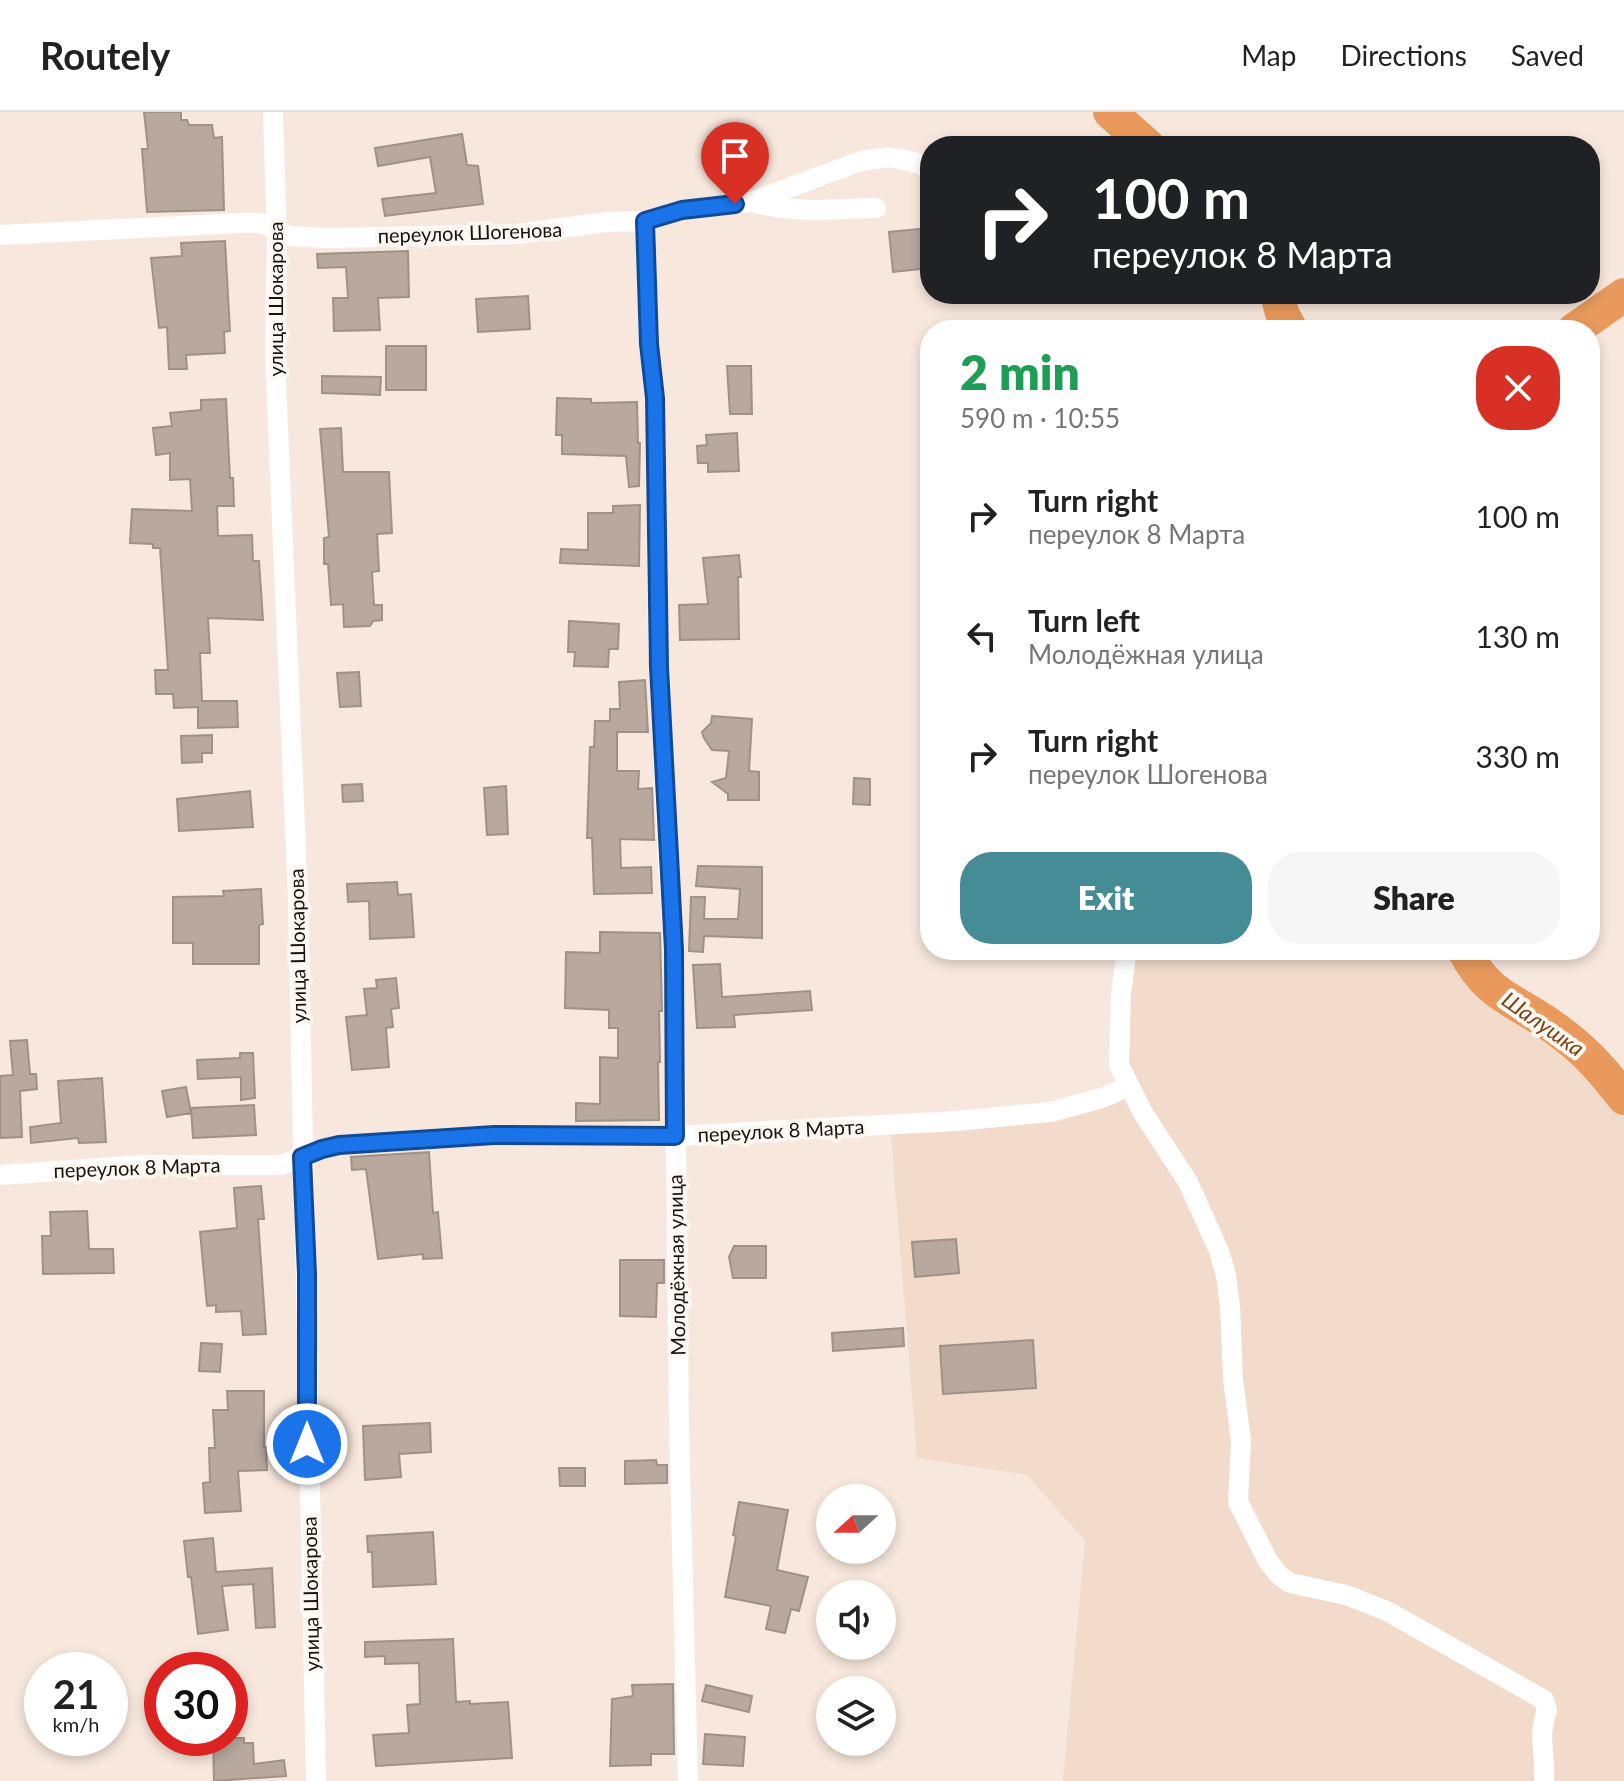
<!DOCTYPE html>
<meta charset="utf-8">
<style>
:root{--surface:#fff;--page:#f6f6f6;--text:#222;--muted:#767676;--line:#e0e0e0;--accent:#458c96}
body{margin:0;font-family:Lato,sans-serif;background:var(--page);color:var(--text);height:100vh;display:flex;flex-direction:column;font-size:30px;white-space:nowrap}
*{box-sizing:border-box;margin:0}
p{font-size:26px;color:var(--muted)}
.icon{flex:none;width:44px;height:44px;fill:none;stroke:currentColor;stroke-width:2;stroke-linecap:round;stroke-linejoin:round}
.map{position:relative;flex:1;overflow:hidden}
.details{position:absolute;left:920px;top:208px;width:680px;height:640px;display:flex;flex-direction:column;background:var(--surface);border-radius:32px;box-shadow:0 4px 12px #0003}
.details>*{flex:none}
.hud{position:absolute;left:920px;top:24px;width:680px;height:168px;border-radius:32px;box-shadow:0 4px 12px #0003;background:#202124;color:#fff;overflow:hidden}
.needle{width:52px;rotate:249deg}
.controls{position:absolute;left:816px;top:1372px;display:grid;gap:16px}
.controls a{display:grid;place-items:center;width:80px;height:80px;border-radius:50%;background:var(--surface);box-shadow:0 4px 12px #0003;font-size:40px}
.speed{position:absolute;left:24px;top:1540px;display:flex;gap:16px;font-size:40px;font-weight:700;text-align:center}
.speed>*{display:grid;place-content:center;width:104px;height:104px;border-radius:50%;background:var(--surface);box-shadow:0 4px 12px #0003;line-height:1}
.speed small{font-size:20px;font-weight:400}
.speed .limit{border:12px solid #d22;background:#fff;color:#111}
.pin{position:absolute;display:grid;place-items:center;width:68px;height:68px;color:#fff;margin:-82px -34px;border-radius:50% 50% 50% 0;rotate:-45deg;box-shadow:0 0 8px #0007}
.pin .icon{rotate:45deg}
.me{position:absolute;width:88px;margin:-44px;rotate:0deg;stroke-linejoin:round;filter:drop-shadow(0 0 6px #0008)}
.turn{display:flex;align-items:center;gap:28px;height:168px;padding:0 40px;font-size:36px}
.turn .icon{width:104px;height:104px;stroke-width:2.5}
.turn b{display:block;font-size:56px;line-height:68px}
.round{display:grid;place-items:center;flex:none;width:84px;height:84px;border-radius:32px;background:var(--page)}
.summary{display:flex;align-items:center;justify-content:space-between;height:136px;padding:0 40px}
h1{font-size:48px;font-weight:800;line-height:60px;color:#1e9e55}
.primary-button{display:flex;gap:16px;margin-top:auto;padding:16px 40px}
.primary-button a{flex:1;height:92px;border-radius:32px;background:var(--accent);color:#fff;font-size:32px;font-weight:800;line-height:92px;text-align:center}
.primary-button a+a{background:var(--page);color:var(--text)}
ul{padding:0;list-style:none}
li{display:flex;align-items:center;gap:24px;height:120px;padding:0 40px}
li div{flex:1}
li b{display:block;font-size:30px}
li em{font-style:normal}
header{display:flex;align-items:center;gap:48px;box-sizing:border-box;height:112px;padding:0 40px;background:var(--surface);border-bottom:2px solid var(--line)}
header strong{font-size:38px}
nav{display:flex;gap:44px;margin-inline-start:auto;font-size:28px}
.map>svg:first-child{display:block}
.built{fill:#f2dbcb}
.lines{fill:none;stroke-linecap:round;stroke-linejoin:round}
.river{stroke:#e8995b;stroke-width:34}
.building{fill:#b8a89e;stroke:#a09187;stroke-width:2}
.minor{stroke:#fff;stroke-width:20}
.route-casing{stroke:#114b97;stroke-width:20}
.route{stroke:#1a73e8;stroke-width:14}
.labels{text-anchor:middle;stroke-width:8;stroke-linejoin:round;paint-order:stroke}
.street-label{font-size:20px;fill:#19130f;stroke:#fdf7f2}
.water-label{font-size:22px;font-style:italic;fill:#774315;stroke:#fdf7f2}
</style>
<header>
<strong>Routely</strong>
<nav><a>Map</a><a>Directions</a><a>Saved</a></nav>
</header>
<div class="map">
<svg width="1624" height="1669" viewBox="0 0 1624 1669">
<rect width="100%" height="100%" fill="#f8e7dc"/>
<path class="built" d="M 1127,838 L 1464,838 L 1475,860 L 1502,885 L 1552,914 L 1597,950 L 1624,986 L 1624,1669 L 1063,1669 L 1085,1429 L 1027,1363 L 917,1346 L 890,1013 L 956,1009 L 1128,974 Z"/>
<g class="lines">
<path class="river" d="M 1110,0 L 1148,34
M 1277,182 L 1282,201 L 1291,218
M 1574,218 L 1624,183
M 1464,838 C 1488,885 1514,887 1553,915 C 1584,937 1601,956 1624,986"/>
</g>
<path class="building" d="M 144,0 L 181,0 L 181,8 L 187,8 L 189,13 L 212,13 L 214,26 L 222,25 L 224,98 L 147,100 L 142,37 L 148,37 Z
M 462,22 L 467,53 L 478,54 L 483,92 L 385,104 L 382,87 L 436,81 L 430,45 L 378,54 L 375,36 Z
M 930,116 L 930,156 L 893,160 L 889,120 Z
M 225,129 L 230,219 L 224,220 L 225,241 L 186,243 L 187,257 L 169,257 L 167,215 L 159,216 L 151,146 L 182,144 L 181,131 Z
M 408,139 L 409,185 L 378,186 L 380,218 L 334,219 L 333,186 L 348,186 L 346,155 L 318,156 L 317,142 Z
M 528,184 L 530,217 L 478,220 L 476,187 Z
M 386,234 L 426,234 L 426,278 L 386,278 Z
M 727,254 L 751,254 L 752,302 L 730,302 Z
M 322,264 L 381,265 L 380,283 L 322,281 Z
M 557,286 L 591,287 L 591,291 L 637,290 L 638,331 L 640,331 L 639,374 L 629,375 L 626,344 L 562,342 L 562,323 L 556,323 Z
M 226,287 L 230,366 L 233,366 L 234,394 L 217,394 L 218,424 L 252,423 L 253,449 L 259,449 L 263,508 L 208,506 L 210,541 L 200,541 L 202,589 L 237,589 L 238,615 L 198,616 L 198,595 L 174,596 L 173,582 L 156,582 L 155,558 L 168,558 L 160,436 L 153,436 L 153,432 L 130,431 L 132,397 L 192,399 L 190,367 L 170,368 L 170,341 L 156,343 L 153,316 L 172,314 L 170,301 L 201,298 L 201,288 Z
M 341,316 L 343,360 L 389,360 L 392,421 L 377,422 L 379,459 L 372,460 L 374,493 L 382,493 L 382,508 L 373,509 L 370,514 L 344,515 L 343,492 L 331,493 L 328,452 L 324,452 L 324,426 L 329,425 L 320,317 Z
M 737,321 L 739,359 L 708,360 L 708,351 L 698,351 L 697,334 L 707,333 L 706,323 Z
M 640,393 L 639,454 L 560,451 L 561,437 L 588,438 L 588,401 L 613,401 L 613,394 Z
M 739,443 L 741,465 L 738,465 L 739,527 L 680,528 L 679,493 L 708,492 L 703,446 Z
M 569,509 L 619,512 L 618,537 L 609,537 L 608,555 L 574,554 L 575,540 L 568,540 Z
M 359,560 L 361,594 L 340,595 L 337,561 Z
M 645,568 L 648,620 L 617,620 L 617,659 L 639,659 L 638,677 L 652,676 L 654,728 L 620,727 L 621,756 L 651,755 L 652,781 L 594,782 L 592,726 L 587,726 L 590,635 L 594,635 L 595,609 L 610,609 L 610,597 L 620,597 L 619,570 Z
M 712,604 L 752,607 L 749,659 L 759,660 L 759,688 L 728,688 L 728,682 L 712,670 L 726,666 L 729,639 L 712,638 L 704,626 L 702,620 L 711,611 Z
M 212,623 L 212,641 L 202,641 L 202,650 L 182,651 L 181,624 Z
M 854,666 L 870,667 L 870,693 L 853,692 Z
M 362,672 L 363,689 L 343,690 L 342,673 Z
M 506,674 L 508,722 L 487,723 L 484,676 Z
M 250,679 L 253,715 L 179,719 L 177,687 Z
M 698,754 L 762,755 L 762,826 L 704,824 L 703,840 L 689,839 L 691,785 L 705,785 L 704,807 L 738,807 L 740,777 L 696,774 Z
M 397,770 L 398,783 L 411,782 L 414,825 L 370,827 L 369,789 L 348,790 L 347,772 Z
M 261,777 L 263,812 L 259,813 L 259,852 L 193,852 L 193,831 L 173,831 L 173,785 L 224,784 L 223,779 Z
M 600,820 L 660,821 L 662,899 L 659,899 L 660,950 L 658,950 L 659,1008 L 576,1009 L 576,991 L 600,992 L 600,945 L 618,946 L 618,916 L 609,916 L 609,898 L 565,896 L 566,840 L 600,841 Z
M 720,852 L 722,885 L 810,879 L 812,898 L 734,903 L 735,915 L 697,916 L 693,853 Z
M 396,866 L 399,896 L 391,897 L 393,915 L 386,916 L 389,955 L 352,958 L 346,905 L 367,903 L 364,877 L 377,876 L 376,868 Z
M 27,928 L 30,962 L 36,962 L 37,977 L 20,979 L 22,1025 L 0,1026 L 0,964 L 13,963 L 10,929 Z
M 240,941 L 253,941 L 255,986 L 241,988 L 241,965 L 198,967 L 197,948 L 240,946 Z
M 102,966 L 106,1030 L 79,1031 L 78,1026 L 31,1031 L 30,1015 L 61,1011 L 58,969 Z
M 186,975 L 191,1001 L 167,1005 L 162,979 Z
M 254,993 L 256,1023 L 193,1026 L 191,996 Z
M 429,1040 L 433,1101 L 438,1100 L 442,1146 L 423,1147 L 423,1142 L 378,1147 L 366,1057 L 352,1058 L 351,1045 Z
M 261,1074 L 264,1107 L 258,1107 L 266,1222 L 243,1223 L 241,1199 L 216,1200 L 216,1193 L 207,1194 L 200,1120 L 237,1116 L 234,1076 Z
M 87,1099 L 89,1137 L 113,1137 L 114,1161 L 43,1162 L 42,1124 L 51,1124 L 50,1100 Z
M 956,1127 L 959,1161 L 915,1165 L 912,1130 Z
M 734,1134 L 766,1134 L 766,1166 L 733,1166 L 729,1145 Z
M 620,1148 L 664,1148 L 664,1171 L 657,1171 L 656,1205 L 620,1204 Z
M 903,1216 L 904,1234 L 833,1239 L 832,1221 Z
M 1033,1228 L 1036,1276 L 943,1282 L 940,1234 Z
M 201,1231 L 222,1232 L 220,1260 L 199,1259 Z
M 227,1279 L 264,1279 L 264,1335 L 266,1335 L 267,1358 L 238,1359 L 241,1399 L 205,1401 L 203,1371 L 210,1370 L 209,1336 L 215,1336 L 213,1298 L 228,1298 Z
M 430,1311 L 431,1340 L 399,1342 L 401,1365 L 365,1368 L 363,1314 Z
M 656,1348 L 657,1353 L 667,1353 L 667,1371 L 625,1372 L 625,1349 Z
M 559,1356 L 585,1356 L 585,1374 L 560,1374 Z
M 739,1390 L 788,1398 L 777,1458 L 808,1465 L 799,1499 L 791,1497 L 785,1521 L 766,1517 L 771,1494 L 725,1485 L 736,1424 L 733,1423 Z
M 433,1420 L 436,1472 L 373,1475 L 372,1440 L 368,1440 L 367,1424 Z
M 213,1426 L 216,1460 L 272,1456 L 275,1515 L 256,1516 L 253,1472 L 222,1474 L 228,1518 L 198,1522 L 191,1465 L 188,1465 L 184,1429 Z
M 453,1527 L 456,1590 L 470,1589 L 470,1592 L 508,1590 L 512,1646 L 376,1654 L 373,1623 L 409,1621 L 407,1593 L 420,1592 L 419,1551 L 385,1552 L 385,1544 L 365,1545 L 365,1530 Z
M 673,1572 L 674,1642 L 651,1642 L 651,1653 L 610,1654 L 612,1587 L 633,1584 L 632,1573 Z
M 706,1573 L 752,1584 L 749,1600 L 702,1589 Z
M 705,1622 L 745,1625 L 743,1654 L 703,1652 Z
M 213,1626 L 244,1626 L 244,1631 L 253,1631 L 254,1652 L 284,1648 L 286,1664 L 214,1669 Z"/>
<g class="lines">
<path class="minor" d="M 273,0 L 277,127 L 275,244 L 298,786 L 316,1669
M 753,90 C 793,102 835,97 876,96
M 645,109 L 649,232 L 655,286 L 658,525 L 668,753 L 674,838 L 679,1315 L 688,1669
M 0,123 L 240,111 L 262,111 L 289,124 L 329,126 L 517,122 L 606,110 L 645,109 L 682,98 L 751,90 L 861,49 L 889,45 L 914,50 L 930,57
M 1127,838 L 1121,882 L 1119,953 L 1143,1001 L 1188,1070 L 1219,1139 L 1226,1163 L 1230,1194 L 1233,1267 L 1241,1329 L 1238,1390 L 1268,1449 L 1279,1463 L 1290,1471 L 1346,1483 L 1387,1499 L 1544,1588 L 1547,1598 C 1537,1625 1546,1642 1544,1669
M 0,1063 L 142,1053 L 281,1053 L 322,1037 L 339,1033 L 494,1023 L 675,1024 L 956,1009 L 1051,1000 L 1105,985 L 1129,974"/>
</g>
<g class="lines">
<g class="route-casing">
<path id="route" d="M 307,1332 L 307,1162 L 302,1045 L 322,1037 L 339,1033 L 494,1023 L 675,1024 L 674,838 L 659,555 L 655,286 L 649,232 L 645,109 L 682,98 L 735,92"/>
</g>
<use href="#route" class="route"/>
</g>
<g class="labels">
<g class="street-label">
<text transform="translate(470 121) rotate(-2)" y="7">переулок Шогенова</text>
<text transform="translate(276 187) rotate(-90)" y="7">улица Шокарова</text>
<text transform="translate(298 834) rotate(-91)" y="7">улица Шокарова</text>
<text transform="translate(781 1019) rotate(-3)" y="7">переулок 8 Марта</text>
<text transform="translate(137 1056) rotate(-2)" y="7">переулок 8 Марта</text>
<text transform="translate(677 1153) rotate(-91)" y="7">Молодёжная улица</text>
<text transform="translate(311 1482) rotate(-91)" y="7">улица Шокарова</text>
</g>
<g class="water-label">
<text transform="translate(1543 912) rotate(35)" y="8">Шалушка</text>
</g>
</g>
</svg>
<div class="controls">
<a><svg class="needle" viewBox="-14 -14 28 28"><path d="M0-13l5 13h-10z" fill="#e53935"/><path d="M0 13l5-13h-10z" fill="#767676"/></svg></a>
<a><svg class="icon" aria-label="sound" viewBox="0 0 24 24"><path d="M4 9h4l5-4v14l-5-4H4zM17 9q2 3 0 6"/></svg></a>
<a><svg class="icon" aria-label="layers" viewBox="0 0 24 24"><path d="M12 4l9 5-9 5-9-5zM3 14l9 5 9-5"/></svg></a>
</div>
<div class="speed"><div>21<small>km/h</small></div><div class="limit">30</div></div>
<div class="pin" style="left:735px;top:92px;background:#d93025"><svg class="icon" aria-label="arrive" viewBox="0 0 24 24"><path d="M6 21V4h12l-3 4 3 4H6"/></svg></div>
<svg class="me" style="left:307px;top:1332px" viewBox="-20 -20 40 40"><circle r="17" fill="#1a73e8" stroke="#fff" stroke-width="3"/><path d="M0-11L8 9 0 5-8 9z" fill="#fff"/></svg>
<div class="hud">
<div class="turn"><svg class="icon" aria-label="right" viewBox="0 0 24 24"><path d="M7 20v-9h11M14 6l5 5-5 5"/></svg><div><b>100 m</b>переулок 8 Марта</div></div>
</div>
<section class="details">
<div class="summary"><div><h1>2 min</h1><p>590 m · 10:55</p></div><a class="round" style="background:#d93025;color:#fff"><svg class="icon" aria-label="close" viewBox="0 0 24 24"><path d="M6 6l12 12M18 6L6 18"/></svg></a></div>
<ul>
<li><svg class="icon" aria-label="right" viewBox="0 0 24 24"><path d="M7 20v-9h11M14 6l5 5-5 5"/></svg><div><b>Turn right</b><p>переулок 8 Марта</p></div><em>100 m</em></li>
<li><svg class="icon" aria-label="left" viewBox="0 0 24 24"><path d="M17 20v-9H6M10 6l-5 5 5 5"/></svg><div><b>Turn left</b><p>Молодёжная улица</p></div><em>130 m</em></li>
<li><svg class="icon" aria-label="right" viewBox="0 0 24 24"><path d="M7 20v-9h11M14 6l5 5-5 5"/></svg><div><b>Turn right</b><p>переулок Шогенова</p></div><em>330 m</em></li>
</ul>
<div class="primary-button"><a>Exit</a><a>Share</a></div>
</section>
</div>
